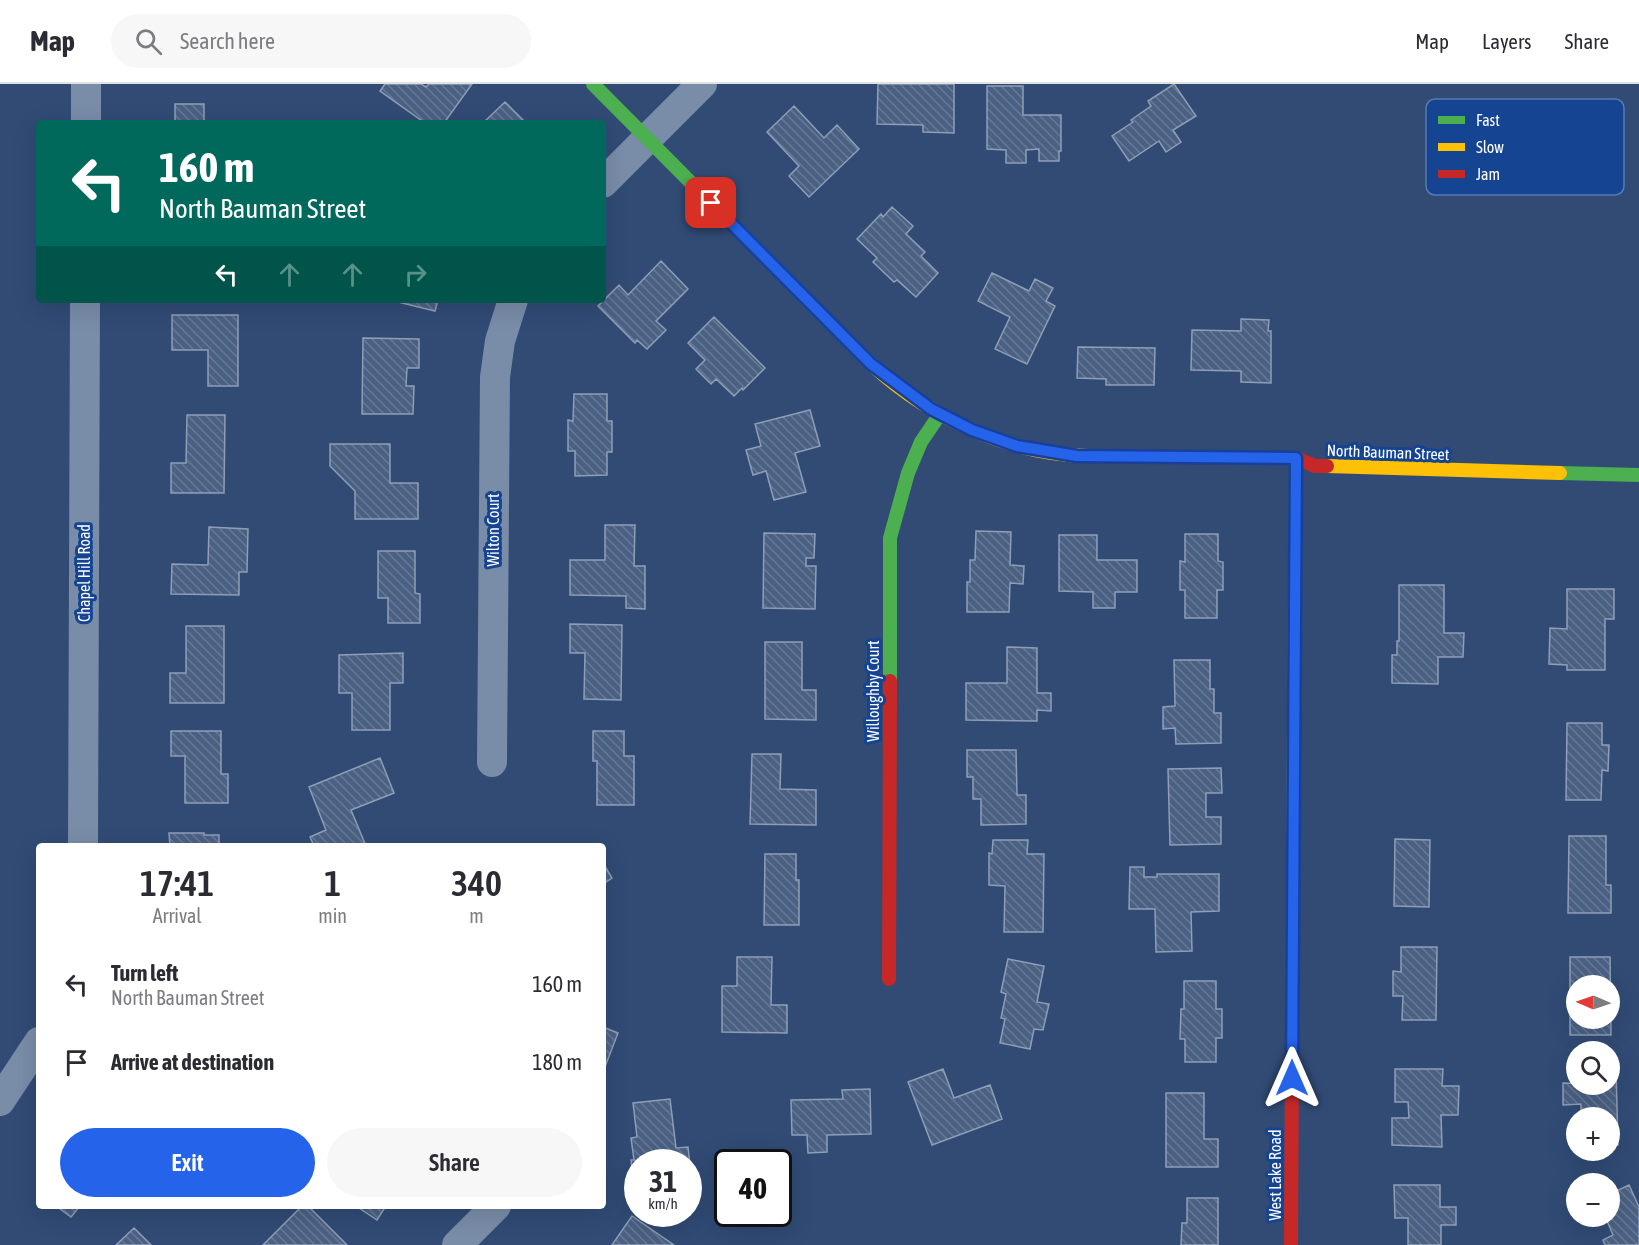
<!DOCTYPE html>
<meta charset="utf-8">
<style>
:root{--surface:#fff;--page:#f7f7f7;--text:#2b2b33;--muted:#7c7c81;--line:#e1e1e2;--accent:#2563eb}
body{margin:0;font-family:"Asap Condensed",sans-serif;background:var(--page);color:var(--text);height:100vh;display:flex;flex-direction:column;font-size:22px;white-space:nowrap}
*{box-sizing:border-box;margin:0}
p{font-size:20px;color:var(--muted)}
.icon{flex:none;width:33px;height:33px;fill:none;stroke:currentColor;stroke-width:2;stroke-linecap:round;stroke-linejoin:round}
.map{position:relative;flex:1;overflow:hidden}
.drawer{position:absolute;left:36px;top:759px;width:570px;height:366px;display:flex;flex-direction:column;background:var(--surface);border-radius:6px;box-shadow:0 6px 24px #0002}
.drawer>*{flex:none}
.banner{position:absolute;left:36px;top:36px;width:570px;height:183px;border-radius:6px;box-shadow:0 6px 24px #0002;background:#00695c;color:#fff;overflow:hidden}
.needle{width:39px;rotate:272deg}
.fabs{position:absolute;left:1566px;top:891px;display:grid;gap:12px}
.fabs a{display:grid;place-items:center;width:54px;height:54px;border-radius:50%;background:var(--surface);box-shadow:0 6px 24px #0002;font-size:30px}
.speed{position:absolute;left:624px;top:1065px;display:flex;gap:12px;font-size:30px;font-weight:700;text-align:center}
.speed>*{display:grid;place-content:center;width:78px;height:78px;border-radius:50%;background:var(--surface);box-shadow:0 6px 24px #0002;line-height:1}
.speed small{font-size:15px;font-weight:400}
.speed .limit{border:3px solid #111;border-radius:9px;background:#fff;color:#111}
.pin{position:absolute;display:grid;place-items:center;width:51px;height:51px;color:#fff;margin:-26px;border-radius:12px;box-shadow:0 3px 9px #0006}
.me{position:absolute;width:66px;margin:-33px;rotate:0deg;stroke-linejoin:round;filter:drop-shadow(0 0 4px #0008)}
.turn{display:flex;align-items:center;gap:21px;height:126px;padding:0 24px;font-size:27px}
.turn .icon{width:78px;height:78px;stroke-width:2.5}
.turn b{display:block;font-size:42px;line-height:51px}
.lanes{display:flex;align-items:center;height:57px;padding:0 24px;background:#0003;justify-content:center;gap:30px;direction:ltr}
.lanes .off{opacity:.35}
.eta{display:flex;justify-content:space-evenly;align-items:center;height:102px;text-align:center}
.eta b{font-size:36px;font-weight:600;line-height:42px}
.action{display:flex;gap:12px;margin-top:auto;padding:12px 24px}
.action a{flex:1;height:69px;border-radius:36px;background:var(--accent);color:#fff;font-size:24px;font-weight:600;line-height:69px;text-align:center}
.action a+a{background:var(--page);color:var(--text)}
ul{padding:0;list-style:none}
li{display:flex;align-items:center;gap:18px;height:78px;padding:0 24px}
li div{flex:1}
li b{display:block;font-size:22px}
li em{font-style:normal}
header{display:flex;align-items:center;gap:36px;box-sizing:border-box;height:84px;padding:0 30px;background:var(--surface);border-bottom:2px solid var(--line)}
header strong{font-size:28px}
nav{display:flex;gap:33px;margin-inline-start:auto;font-size:21px}
.search{width:420px;height:54px;background:var(--page);display:flex;align-items:center;gap:15px;box-sizing:border-box;padding:0 21px;border-radius:33px;color:var(--muted);font-size:22px}
.map>svg:first-child{display:block}
.building{fill:url(#building-back-hatch);stroke:#8e9eb6;stroke-width:1.5;fill-rule:evenodd}
.lines{fill:none;stroke-linecap:round;stroke-linejoin:round}
.street{stroke:#798ca8;stroke-width:30}
.fast{stroke:#4caf50;stroke-width:14}
.slow{stroke:#ffc107;stroke-width:14}
.jam{stroke:#c62828;stroke-width:14}
.route-casing{stroke:#184099;stroke-width:15}
.route{stroke:#2563eb;stroke-width:10}
.labels{text-anchor:middle;stroke-width:6;stroke-linejoin:round;paint-order:stroke}
.street-label{font-size:16px;fill:#fff;stroke:#144492}
.key{fill:#144492;stroke:#5a7cb3;stroke-width:1.5}
.key-label{font-size:16px;fill:#fff}
</style>
<header>
<strong>Map</strong>
<div class="search"><svg class="icon" aria-label="search" viewBox="0 0 24 24"><circle cx="10" cy="10" r="6"/><path d="M15 15l6 6"/></svg>Search here</div>
<nav><a>Map</a><a>Layers</a><a>Share</a></nav>
</header>
<div class="map">
<svg width="1639" height="1161" viewBox="0 0 1639 1161">
<defs>
<pattern id="building-back-hatch" width="6" height="6" patternUnits="userSpaceOnUse" patternTransform="scale(1.5)"><rect width="6" height="6" fill="#4b6184"/><path d="M-1 5l2 2M0 0l6 6M5-1l2 2" fill="none" stroke="#667996"/></pattern>
</defs>
<rect width="100%" height="100%" fill="#314b75"/>
<path class="building" d="M 385,0 L 421,0 L 426,3 L 429,0 L 472,0 L 444,39 L 425,39 L 380,7 Z
M 878,0 L 954,0 L 954,49 L 923,48 L 923,41 L 877,40 Z
M 1174,0 L 1196,32 L 1173,46 L 1181,58 L 1166,68 L 1159,57 L 1129,77 L 1112,52 L 1133,38 L 1131,36 L 1151,22 L 1148,17 Z
M 987,2 L 1023,2 L 1023,31 L 1061,31 L 1061,67 L 1059,67 L 1059,77 L 1039,77 L 1039,65 L 1026,66 L 1026,79 L 1006,79 L 1006,66 L 987,65 Z
M 505,18 L 526,39 L 483,39 Z
M 175,20 L 204,20 L 204,39 L 175,39 Z
M 794,22 L 824,54 L 837,41 L 859,65 L 809,113 L 789,92 L 799,82 L 767,48 Z
M 892,123 L 913,142 L 906,150 L 925,168 L 921,172 L 938,189 L 916,213 L 897,196 L 894,198 L 873,178 L 877,174 L 857,155 L 881,130 L 883,133 Z
M 661,177 L 688,205 L 656,237 L 666,246 L 647,265 L 637,256 L 635,259 L 598,222 L 619,201 L 628,211 Z
M 992,189 L 1029,207 L 1035,195 L 1053,204 L 1046,217 L 1055,222 L 1027,280 L 995,265 L 1010,233 L 978,217 Z
M 390,216 L 438,216 L 435,227 Z
M 172,231 L 238,231 L 238,302 L 208,302 L 208,266 L 172,266 Z
M 714,233 L 765,284 L 743,306 L 742,304 L 734,312 L 716,295 L 711,300 L 696,285 L 705,276 L 688,259 Z
M 1241,235 L 1269,236 L 1268,247 L 1271,247 L 1271,299 L 1241,298 L 1241,287 L 1191,286 L 1192,246 L 1241,247 Z
M 363,254 L 419,255 L 419,284 L 407,284 L 406,302 L 414,302 L 413,330 L 362,330 Z
M 1078,263 L 1155,264 L 1154,301 L 1106,301 L 1106,295 L 1077,294 Z
M 574,310 L 607,310 L 607,337 L 612,337 L 612,368 L 607,368 L 607,391 L 575,392 L 575,367 L 568,367 L 568,336 L 573,337 Z
M 810,326 L 820,362 L 795,369 L 806,408 L 774,416 L 766,387 L 753,391 L 746,366 L 761,362 L 755,340 Z
M 187,331 L 225,331 L 224,409 L 171,409 L 171,379 L 186,379 Z
M 330,360 L 390,360 L 390,399 L 418,399 L 418,435 L 355,435 L 355,407 L 330,382 Z
M 605,441 L 635,441 L 634,482 L 645,482 L 645,525 L 626,524 L 626,512 L 570,511 L 570,476 L 605,476 Z
M 209,443 L 248,445 L 247,488 L 239,488 L 239,511 L 171,510 L 172,480 L 208,481 Z
M 976,447 L 1011,448 L 1010,481 L 1024,482 L 1023,500 L 1010,499 L 1009,528 L 967,528 L 967,498 L 970,498 L 970,476 L 975,476 Z
M 764,449 L 815,450 L 814,474 L 806,474 L 806,482 L 816,482 L 815,525 L 763,524 Z
M 1185,450 L 1218,450 L 1218,477 L 1223,478 L 1223,506 L 1217,506 L 1217,534 L 1185,534 L 1185,506 L 1180,506 L 1180,477 L 1185,478 Z
M 1059,451 L 1097,451 L 1097,476 L 1137,476 L 1137,508 L 1115,508 L 1115,524 L 1093,524 L 1093,508 L 1059,507 Z
M 378,467 L 415,467 L 415,509 L 420,510 L 420,539 L 388,539 L 388,514 L 378,514 Z
M 1399,501 L 1444,501 L 1444,549 L 1464,549 L 1463,573 L 1438,573 L 1438,600 L 1392,599 L 1392,571 L 1397,571 L 1397,557 L 1399,557 Z
M 1567,505 L 1614,505 L 1614,535 L 1605,535 L 1605,586 L 1567,586 L 1567,581 L 1549,580 L 1550,544 L 1567,545 Z
M 570,540 L 622,541 L 621,616 L 584,615 L 585,569 L 570,569 Z
M 186,542 L 224,542 L 224,619 L 170,619 L 170,589 L 186,589 Z
M 765,558 L 802,558 L 802,606 L 816,606 L 816,636 L 765,635 Z
M 1007,563 L 1037,564 L 1037,609 L 1051,609 L 1051,627 L 1037,626 L 1037,637 L 966,636 L 966,599 L 1007,599 Z
M 403,569 L 403,599 L 390,599 L 390,646 L 352,646 L 352,609 L 339,609 L 339,571 Z
M 1174,576 L 1210,576 L 1210,605 L 1214,605 L 1214,629 L 1221,629 L 1221,659 L 1176,660 L 1175,644 L 1163,645 L 1163,623 L 1175,622 Z
M 1567,639 L 1602,639 L 1602,661 L 1609,661 L 1608,687 L 1602,686 L 1601,716 L 1566,716 Z
M 171,647 L 221,647 L 221,690 L 228,690 L 228,719 L 185,719 L 185,672 L 171,672 Z
M 593,647 L 624,647 L 624,672 L 634,672 L 634,721 L 597,721 L 597,677 L 593,677 Z
M 967,666 L 1016,666 L 1017,711 L 1026,711 L 1026,740 L 981,741 L 981,715 L 973,715 L 973,693 L 967,693 Z
M 752,670 L 781,670 L 780,705 L 816,706 L 816,741 L 750,740 Z
M 380,674 L 394,709 L 351,726 L 366,762 L 314,762 L 310,753 L 326,746 L 309,703 Z
M 1221,684 L 1222,709 L 1206,709 L 1206,733 L 1221,733 L 1221,760 L 1170,761 L 1168,685 Z
M 169,749 L 204,749 L 204,751 L 219,751 L 219,762 L 170,762 Z
M 1569,752 L 1606,752 L 1606,801 L 1611,801 L 1611,829 L 1568,829 Z
M 1395,755 L 1430,756 L 1429,823 L 1394,822 Z
M 993,756 L 1028,756 L 1027,770 L 1044,770 L 1043,848 L 1004,848 L 1005,802 L 989,801 L 989,769 L 992,770 Z
M 765,770 L 796,770 L 796,796 L 799,796 L 799,841 L 764,841 Z
M 603,779 L 612,794 L 603,800 Z
M 1130,783 L 1144,783 L 1144,793 L 1157,793 L 1157,790 L 1219,790 L 1219,827 L 1191,828 L 1192,867 L 1156,868 L 1155,825 L 1129,825 Z
M 1401,863 L 1437,863 L 1436,936 L 1402,936 L 1403,912 L 1393,912 L 1393,887 L 1401,888 Z
M 737,873 L 772,873 L 771,921 L 787,921 L 787,949 L 722,948 L 722,902 L 737,902 Z
M 1570,873 L 1610,873 L 1611,951 L 1570,951 ZM 1576,902 L 1610,902 L 1610,934 L 1576,934 Z
M 1008,875 L 1044,882 L 1037,918 L 1049,920 L 1043,946 L 1034,945 L 1030,965 L 1000,959 L 1005,935 L 1001,934 L 1006,910 L 1001,908 Z
M 1184,897 L 1216,897 L 1216,925 L 1222,925 L 1222,954 L 1216,954 L 1216,978 L 1185,978 L 1185,955 L 1180,955 L 1181,925 L 1184,925 Z
M 603,943 L 618,949 L 603,988 Z
M 943,985 L 954,1014 L 990,1001 L 1002,1035 L 932,1061 L 908,998 Z
M 1395,985 L 1443,985 L 1442,1002 L 1459,1002 L 1458,1031 L 1441,1031 L 1442,1063 L 1392,1061 L 1392,1034 L 1409,1034 L 1408,1018 L 1395,1018 Z
M 1610,985 L 1616,985 L 1618,1061 L 1610,1061 L 1610,1034 L 1581,1034 L 1581,1020 L 1563,1021 L 1563,999 L 1610,1000 Z
M 870,1005 L 871,1050 L 827,1051 L 827,1068 L 808,1069 L 807,1051 L 792,1051 L 791,1016 L 843,1015 L 842,1006 Z
M 1166,1009 L 1204,1009 L 1204,1055 L 1218,1055 L 1218,1083 L 1166,1083 Z
M 670,1015 L 676,1064 L 688,1063 L 690,1081 L 688,1082 L 688,1078 L 638,1078 L 638,1108 L 635,1108 L 631,1076 L 634,1076 L 631,1054 L 637,1053 L 633,1019 Z
M 1394,1101 L 1440,1101 L 1440,1123 L 1456,1123 L 1456,1141 L 1441,1141 L 1441,1161 L 1408,1161 L 1408,1134 L 1395,1134 Z
M 1629,1101 L 1639,1123 L 1639,1161 L 1605,1161 L 1603,1156 L 1613,1151 L 1605,1132 L 1610,1132 L 1610,1110 Z
M 1187,1114 L 1218,1114 L 1218,1161 L 1181,1161 L 1182,1139 L 1187,1139 Z
M 56,1122 L 80,1122 L 71,1133 Z
M 302,1122 L 308,1122 L 347,1161 L 263,1161 Z
M 356,1122 L 386,1122 L 377,1136 Z
M 632,1132 L 674,1161 L 612,1161 Z
M 134,1144 L 151,1161 L 116,1161 Z"/>
<g class="lines">
<path class="street" d="M 86,39 L 86,0
M 603,99 L 702,0
M 492,678 L 495,293 L 500,257 L 513,216
M 83,762 L 85,216
M 0,1017 L 39,958
M 457,1161 L 496,1122"/>
<path class="fast" d="M 593,0 L 860,269
M 1560,389 L 1639,391
M 890,597 L 890,454 L 908,389 L 921,358 L 940,330
M 1293,779 L 1296,374"/>
<path class="slow" d="M 860,269 C 918,328 1004,371 1088,372
M 1327,382 L 1560,389"/>
<path class="jam" d="M 1088,372 L 1296,374 L 1315,382 L 1327,382
M 889,895 L 890,597
M 1291,1161 L 1293,779"/>
</g>
<g class="lines">
<g class="route-casing">
<path id="route" d="M 711,119 L 871,280 L 931,325 L 972,346 L 1017,362 L 1077,372 L 1296,374 L 1292,994"/>
</g>
<use href="#route" class="route"/>
</g>
<g class="labels">
<g class="street-label">
<text transform="translate(1388 368) rotate(2)" y="6">North Bauman Street</text>
<text transform="translate(493 446) rotate(-90)" y="6">Wilton Court</text>
<text transform="translate(84 489) rotate(-90)" y="6">Chapel Hill Road</text>
<text transform="translate(873 607) rotate(-90)" y="6">Willoughby Court</text>
<text transform="translate(1275 1091) rotate(-90)" y="6">West Lake Road</text>
</g>
</g>
<rect x="1426" y="15" width="198" height="96" rx="9" class="key"/>
<rect x="1438" y="32" width="27" height="8" fill="#4caf50"/>
<rect x="1438" y="59" width="27" height="8" fill="#ffc107"/>
<rect x="1438" y="86" width="27" height="8" fill="#c62828"/>
<g class="key-label">
<text x="1476" y="42">Fast</text>
<text x="1476" y="69">Slow</text>
<text x="1476" y="96">Jam</text>
</g>
</svg>
<div class="fabs">
<a><svg class="needle" viewBox="-14 -14 28 28"><path d="M0-13l5 13h-10z" fill="#e53935"/><path d="M0 13l5-13h-10z" fill="#7c7c81"/></svg></a>
<a><svg class="icon" aria-label="search" viewBox="0 0 24 24"><circle cx="10" cy="10" r="6"/><path d="M15 15l6 6"/></svg></a>
<a>+</a>
<a>−</a>
</div>
<div class="speed"><div>31<small>km/h</small></div><div class="limit">40</div></div>
<div class="pin" style="left:711px;top:119px;background:#d93025"><svg class="icon" aria-label="arrive" viewBox="0 0 24 24"><path d="M6 21V4h12l-3 4 3 4H6"/></svg></div>
<svg class="me" style="left:1292px;top:994px" viewBox="-20 -20 40 40"><path d="M0-17L14 15 0 8-14 15z" fill="#2563eb" stroke="#fff" stroke-width="4"/></svg>
<div class="banner">
<div class="turn"><svg class="icon" aria-label="left" viewBox="0 0 24 24"><path d="M17 20v-9H6M10 6l-5 5 5 5"/></svg><div><b>160 m</b>North Bauman Street</div></div>
<div class="lanes"><svg class="icon" aria-label="left" viewBox="0 0 24 24"><path d="M17 20v-9H6M10 6l-5 5 5 5"/></svg><svg class="icon off" aria-label="ahead" viewBox="0 0 24 24"><path d="M12 20V5M6 11l6-6 6 6"/></svg><svg class="icon off" aria-label="ahead" viewBox="0 0 24 24"><path d="M12 20V5M6 11l6-6 6 6"/></svg><svg class="icon off" aria-label="right" viewBox="0 0 24 24"><path d="M7 20v-9h11M14 6l5 5-5 5"/></svg></div>
</div>
<section class="drawer">
<div class="eta">
<div><b>17:41</b><p>Arrival</p></div>
<div><b>1</b><p>min</p></div>
<div><b>340</b><p>m</p></div>
</div>
<ul>
<li><svg class="icon" aria-label="left" viewBox="0 0 24 24"><path d="M17 20v-9H6M10 6l-5 5 5 5"/></svg><div><b>Turn left</b><p>North Bauman Street</p></div><em>160 m</em></li>
<li><svg class="icon" aria-label="arrive" viewBox="0 0 24 24"><path d="M6 21V4h12l-3 4 3 4H6"/></svg><div><b>Arrive at destination</b></div><em>180 m</em></li>
</ul>
<div class="action"><a>Exit</a><a>Share</a></div>
</section>
</div>
